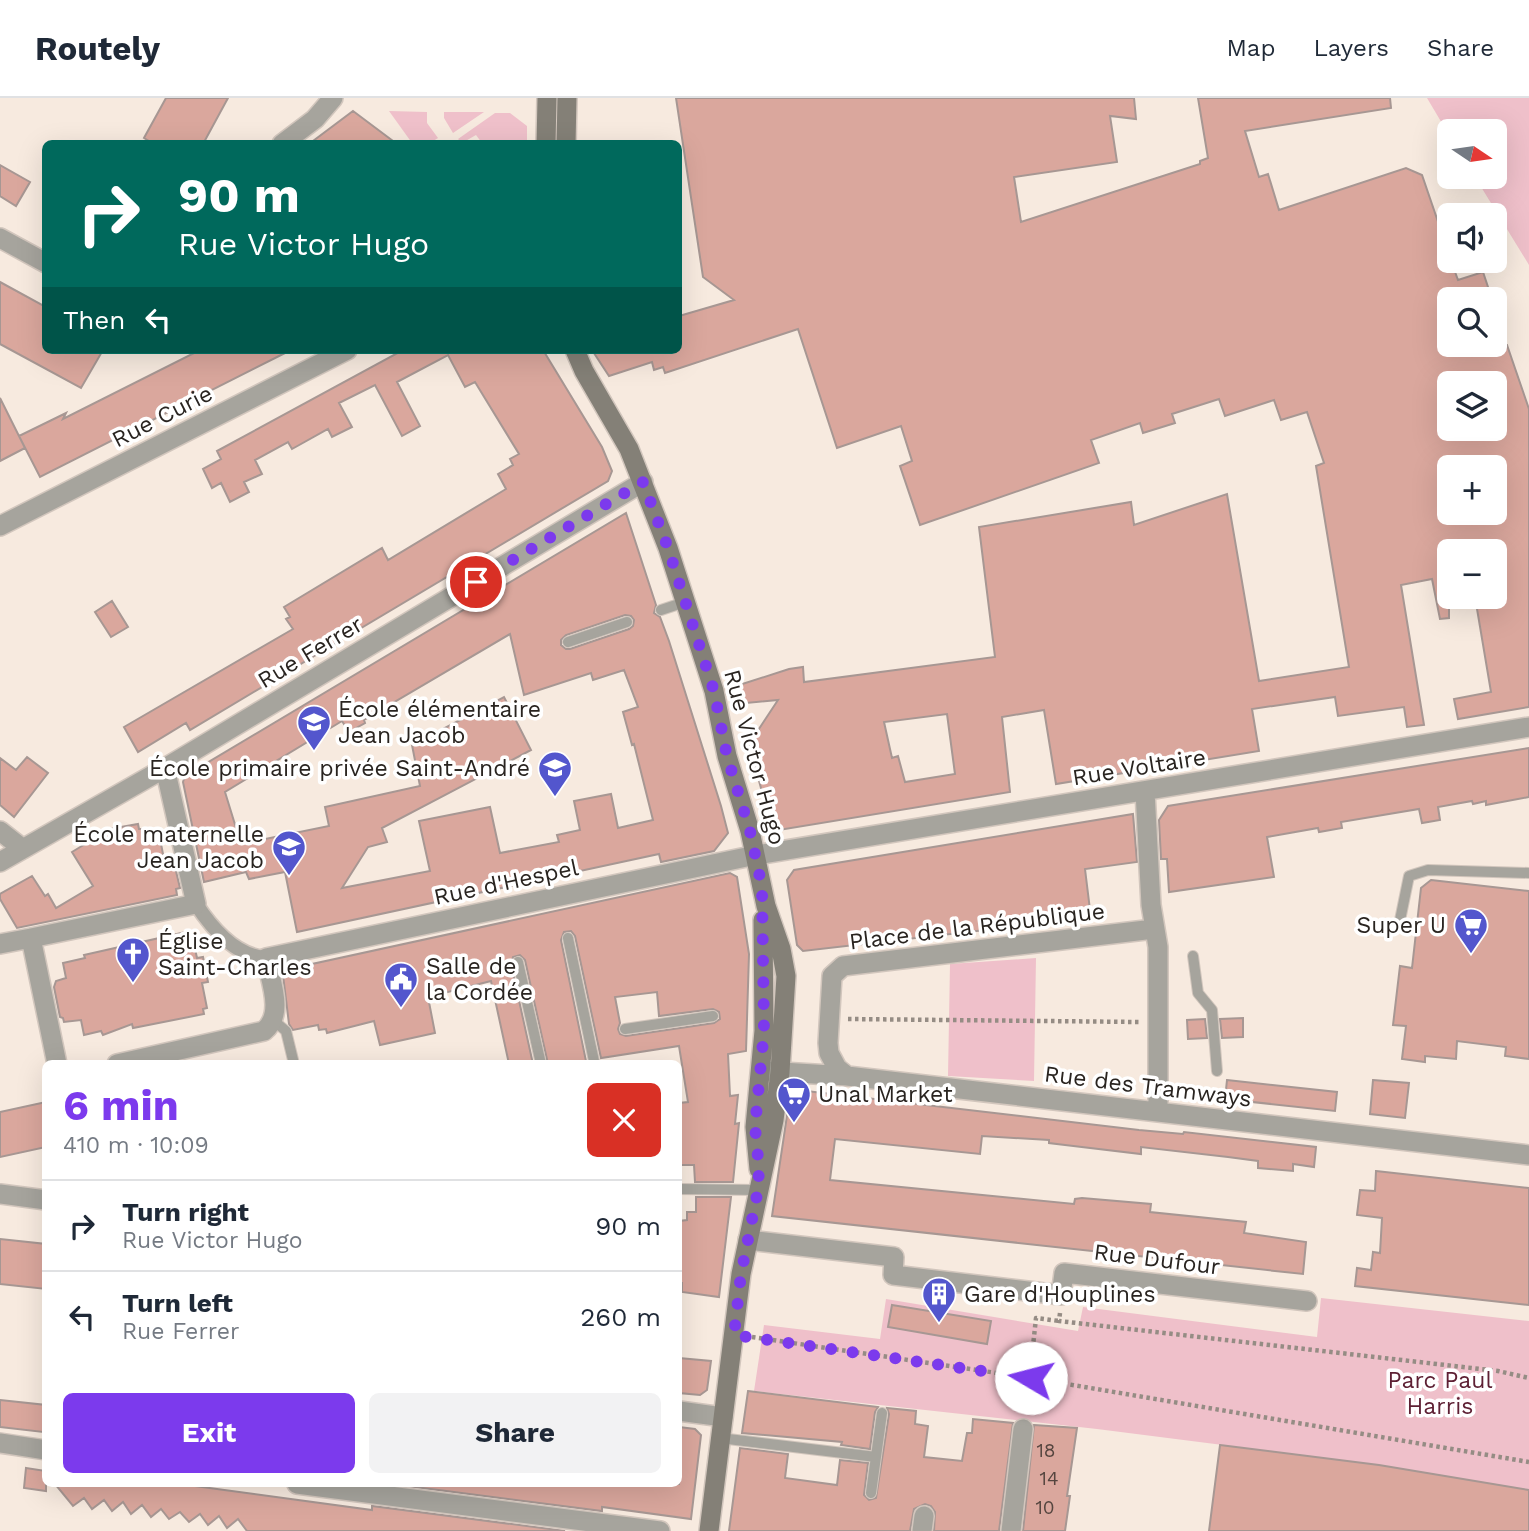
<!DOCTYPE html>
<meta charset="utf-8">
<style>
:root{--surface:#fff;--page:#f2f2f3;--text:#1f2937;--muted:#747a83;--line:#e0e1e3;--accent:#7c3aed}
body{margin:0;font-family:"Work Sans",sans-serif;background:var(--page);color:var(--text);height:100vh;display:flex;flex-direction:column;font-size:26px;white-space:nowrap}
*{box-sizing:border-box;margin:0}
p{font-size:23px;color:var(--muted)}
.icon{flex:none;width:38px;height:38px;fill:none;stroke:currentColor;stroke-width:2;stroke-linecap:round;stroke-linejoin:round}
.map{position:relative;flex:1;overflow:hidden}
.side{position:absolute;left:42px;top:962px;width:640px;height:427px;display:flex;flex-direction:column;background:var(--surface);border-radius:10px;box-shadow:0 7px 28px #0002}
.side>*{flex:none}
.guide{position:absolute;left:42px;top:42px;width:640px;height:214px;border-radius:10px;box-shadow:0 7px 28px #0002;background:#00695c;color:#fff;overflow:hidden}
.needle{width:46px;rotate:103deg}
.controls{position:absolute;left:1437px;top:21px;display:grid;gap:14px}
.controls a{display:grid;place-items:center;width:70px;height:70px;border-radius:10px;background:var(--surface);box-shadow:0 7px 28px #0002;font-size:35px}
.pin{position:absolute;display:grid;place-items:center;width:60px;height:60px;color:#fff;margin:-30px;border:4px solid #fff;border-radius:50%;box-shadow:0 2px 7px #0007}
.me{position:absolute;width:77px;margin:-38px;rotate:278deg;stroke-linejoin:round;filter:drop-shadow(0 0 5px #0008)}
.turn{display:flex;align-items:center;gap:24px;height:147px;padding:0 21px;font-size:32px}
.turn .icon{width:91px;height:91px;stroke-width:2.5}
.turn b{display:block;font-size:49px;line-height:60px}
.then{display:flex;align-items:center;height:66px;padding:0 21px;background:#0003;gap:14px;font-size:26px}
.round{display:grid;place-items:center;flex:none;width:74px;height:74px;border-radius:10px;background:var(--page)}
.headline{display:flex;align-items:center;justify-content:space-between;height:119px;padding:0 21px}
h1{font-size:42px;font-weight:700;line-height:52px;color:var(--accent)}
.cta{display:flex;gap:14px;margin-top:auto;padding:14px 21px}
.cta a{flex:1;height:80px;border-radius:10px;background:var(--accent);color:#fff;font-size:28px;font-weight:700;line-height:80px;text-align:center}
.cta a+a{background:var(--page);color:var(--text)}
ul{padding:0;list-style:none}
li{display:flex;align-items:center;gap:21px;height:91px;padding:0 21px;border-top:2px solid var(--line)}
li div{flex:1}
li b{display:block;font-size:26px}
li em{font-style:normal}
header{display:flex;align-items:center;gap:42px;box-sizing:border-box;height:98px;padding:0 35px;background:var(--surface);border-bottom:2px solid var(--line)}
header strong{font-size:33px}
nav{display:flex;gap:38px;margin-inline-start:auto;font-size:24px}
.map>svg:first-child{display:block}
.green{fill:#efc0ca}
.building{fill:#daa79d;stroke:#a79793;stroke-width:2;fill-rule:evenodd}
.lines{fill:none;stroke-linecap:round;stroke-linejoin:round}
.service-casing{stroke:#d2c6bd;stroke-width:12}
.pedestrian-casing{stroke:#d2c6bd;stroke-width:17}
.minor-casing{stroke:#d2c6bd;stroke-width:22}
.secondary-casing{stroke:#d2c6bd;stroke-width:22}
.path{stroke:#958c84;stroke-width:4.5;stroke-dasharray:3.5 3.5;stroke-linecap:butt}
.service{stroke:#a6a49d;stroke-width:10}
.pedestrian{stroke:#a6a49d;stroke-width:14}
.minor{stroke:#a6a49d;stroke-width:19}
.secondary{stroke:#848077;stroke-width:19}
.route{stroke:#7c3aed;stroke-width:12;stroke-dasharray:0 21.6}
.labels{text-anchor:middle;stroke-width:7;stroke-linejoin:round;paint-order:stroke}
.number-label{font-size:19px;fill:#55453f}
.street-label{font-size:23px;fill:#292420;stroke:#fff}
.poi-label{font-size:23px;fill:#292420;stroke:#fff;text-anchor:start}
.park-label{font-size:23px;fill:#5e2034;stroke:#fff}
</style>
<header>
<strong>Routely</strong>
<nav><a>Map</a><a>Layers</a><a>Share</a></nav>
</header>
<div class="map">
<svg width="1529" height="1433" viewBox="0 0 1529 1433">
<rect width="100%" height="100%" fill="#f7eadf"/>
<path class="green" d="M 1427,0 L 1529,0 L 1529,167 L 1475,79 L 1494,79 L 1494,33 L 1449,33 L 1449,37 Z
M 389,13 L 427,14 L 427,25 L 438,40 L 430,45 L 412,45 Z
M 444,14 L 484,14 L 453,35 L 444,20 Z
M 495,15 L 510,15 L 527,28 L 527,45 L 482,45 L 476,37 L 462,45 L 458,41 Z
M 1036,860 L 1034,983 L 948,978 L 950,866 Z
M 1321,1200 L 1529,1223 L 1529,1392 L 1379,1367 L 1097,1331 L 754,1293 L 764,1227 L 880,1241 L 886,1201 L 1078,1233 L 1083,1209 L 1317,1239 Z"/>
<path class="building" d="M 166,0 L 228,0 L 203,46 L 154,46 L 144,40 Z
M 676,0 L 1134,0 L 1136,21 L 1110,18 L 1117,64 L 1014,79 L 1021,124 L 1200,66 L 1200,63 L 1208,60 L 1198,0 L 1390,0 L 1391,10 L 1245,33 L 1259,79 L 1268,76 L 1279,112 L 1406,70 L 1422,77 L 1449,156 L 1449,163 L 1451,163 L 1458,182 L 1483,174 L 1492,201 L 1449,201 L 1449,247 L 1507,247 L 1529,311 L 1529,609 L 1458,621 L 1454,601 L 1491,594 L 1475,499 L 1494,499 L 1494,453 L 1449,453 L 1449,520 L 1440,521 L 1432,481 L 1401,487 L 1424,627 L 1407,629 L 1404,609 L 1338,618 L 1335,599 L 1252,611 L 1259,653 L 1056,686 L 1044,612 L 1002,619 L 1010,694 L 779,732 L 771,727 L 749,646 L 778,602 L 736,606 L 730,590 L 789,571 L 803,569 L 804,584 L 995,559 L 979,429 L 1131,404 L 1134,427 L 1227,396 L 1259,583 L 1349,569 L 1316,368 L 1324,365 L 1307,314 L 1281,322 L 1274,302 L 1225,318 L 1219,301 L 1172,316 L 1175,325 L 1143,335 L 1140,325 L 1091,342 L 1099,365 L 920,427 L 900,368 L 912,363 L 901,328 L 837,350 L 798,231 L 665,275 L 663,269 L 654,272 L 652,264 L 609,278 L 592,252 L 679,252 L 679,218 L 734,202 L 703,179 ZM 1449,285 L 1494,285 L 1494,331 L 1449,331 ZM 1449,369 L 1494,369 L 1494,415 L 1449,415 ZM 947,616 L 955,676 L 905,684 L 898,658 L 892,660 L 884,624 Z
M 353,13 L 397,46 L 309,46 Z
M 0,67 L 30,84 L 16,108 L 0,98 Z
M 0,184 L 46,209 L 46,252 L 103,252 L 81,290 L 0,246 Z
M 200,252 L 291,252 L 40,379 L 19,338 L 66,315 L 63,321 Z
M 403,252 L 543,252 L 602,349 L 612,373 L 608,383 L 190,632 L 186,625 L 138,654 L 124,629 L 293,531 L 286,521 L 290,519 L 284,509 L 382,450 L 388,462 L 506,391 L 498,376 L 513,367 L 510,361 L 519,356 L 475,284 L 465,289 L 448,257 L 397,284 L 420,328 L 402,338 L 375,287 L 339,305 L 352,329 L 332,339 L 328,331 L 292,351 L 288,344 L 255,362 L 262,376 L 244,384 L 249,394 L 230,404 L 221,385 L 212,390 L 203,371 L 221,361 L 217,353 Z
M 0,300 L 25,350 L 0,363 Z
M 626,415 L 656,507 L 654,515 L 660,519 L 669,543 L 721,708 L 728,735 L 714,753 L 661,764 L 659,756 L 297,834 L 285,774 L 249,781 L 246,774 L 204,784 L 183,684 L 185,678 ZM 625,517 L 631,518 L 634,522 L 633,528 L 629,531 L 570,551 L 566,551 L 561,547 L 561,542 L 566,537 ZM 510,536 L 524,597 L 591,575 L 593,582 L 624,572 L 638,609 L 623,614 L 632,647 L 634,646 L 653,722 L 618,730 L 611,696 L 574,703 L 580,732 L 557,737 L 559,744 L 500,755 L 490,709 L 419,723 L 430,773 L 342,790 L 368,749 L 387,744 L 382,730 L 531,652 L 504,599 L 412,647 L 420,688 L 325,709 L 329,728 L 241,746 L 225,694 L 342,623 L 349,634 L 365,625 L 364,622 Z
M 112,503 L 128,529 L 111,539 L 95,514 Z
M 1529,650 L 1529,699 L 1486,707 L 1486,703 L 1473,706 L 1472,703 L 1438,709 L 1440,722 L 1422,725 L 1419,711 L 1341,724 L 1342,730 L 1319,734 L 1318,730 L 1267,739 L 1274,779 L 1169,794 L 1167,761 L 1161,761 L 1159,722 L 1168,708 Z
M 27,659 L 48,675 L 14,719 L 0,707 L 0,660 L 16,672 Z
M 1133,716 L 1137,764 L 1085,771 L 1091,820 L 803,853 L 797,847 L 787,782 L 794,772 Z
M 138,726 L 139,731 L 143,731 L 144,734 L 158,731 L 166,771 L 175,769 L 180,790 L 176,791 L 177,797 L 17,830 L 0,801 L 0,796 L 32,778 L 45,798 L 48,796 L 56,810 L 93,788 L 72,754 L 110,731 Z
M 730,775 L 737,779 L 749,856 L 746,953 L 728,956 L 730,998 L 738,997 L 735,1026 L 739,1025 L 733,1084 L 695,1084 L 694,1067 L 679,1067 L 679,1005 L 688,1004 L 679,948 L 601,960 L 575,838 L 571,833 L 564,834 L 561,842 L 586,963 L 548,966 L 525,862 L 520,857 L 513,859 L 511,866 L 533,966 L 509,966 L 491,883 L 428,899 L 435,935 L 380,947 L 374,923 L 327,935 L 326,931 L 319,932 L 318,927 L 293,932 L 289,926 L 283,877 L 288,868 L 297,866 L 298,869 ZM 657,894 L 659,918 L 713,911 L 719,914 L 720,921 L 714,925 L 626,938 L 620,936 L 618,931 L 620,925 L 615,899 Z
M 1431,782 L 1529,793 L 1529,961 L 1505,958 L 1506,949 L 1457,943 L 1456,961 L 1425,958 L 1425,964 L 1402,961 L 1406,928 L 1393,927 L 1400,868 L 1412,870 L 1421,790 Z
M 186,834 L 187,836 L 192,837 L 197,860 L 203,859 L 208,884 L 202,885 L 207,910 L 203,911 L 204,916 L 133,930 L 132,926 L 103,937 L 101,933 L 84,937 L 81,922 L 64,924 L 63,920 L 60,919 L 54,889 L 56,883 L 66,880 L 63,865 L 85,860 L 84,857 Z
M 1243,920 L 1243,939 L 1222,940 L 1220,921 Z
M 1205,921 L 1207,940 L 1188,941 L 1187,922 Z
M 1227,982 L 1337,994 L 1335,1013 L 1225,1001 Z
M 1373,982 L 1409,985 L 1405,1020 L 1370,1016 Z
M 806,993 L 1139,1032 L 1183,1036 L 1184,1034 L 1316,1049 L 1314,1069 L 1293,1066 L 1293,1073 L 1258,1070 L 1258,1063 L 1228,1059 L 1141,1049 L 1141,1056 L 1065,1047 L 1049,1045 L 1049,1042 L 982,1038 L 980,1056 L 835,1041 L 830,1082 L 1074,1106 L 1075,1101 L 1082,1100 L 1151,1106 L 1150,1114 L 1246,1124 L 1244,1135 L 1306,1144 L 1303,1176 L 772,1118 L 789,1004 Z
M 46,1004 L 46,1049 L 0,1059 L 0,1014 Z
M 1376,1073 L 1529,1090 L 1529,1207 L 1355,1188 L 1357,1170 L 1371,1172 L 1373,1154 L 1380,1155 L 1382,1120 L 1357,1117 L 1360,1092 L 1375,1093 Z
M 696,1099 L 731,1099 L 719,1199 L 682,1194 L 682,1185 L 679,1185 L 679,1123 L 687,1122 L 687,1114 L 696,1114 Z
M 0,1141 L 46,1146 L 46,1191 L 0,1186 Z
M 892,1207 L 991,1223 L 987,1246 L 888,1229 Z
M 679,1260 L 711,1263 L 707,1292 L 700,1297 L 679,1295 Z
M 748,1293 L 878,1309 L 875,1314 L 870,1351 L 841,1347 L 842,1344 L 742,1335 Z
M 0,1302 L 46,1307 L 43,1334 L 0,1329 Z
M 887,1310 L 916,1313 L 915,1326 L 928,1328 L 924,1359 L 962,1363 L 967,1335 L 972,1335 L 973,1321 L 1013,1325 L 999,1433 L 934,1433 L 935,1414 L 931,1408 L 925,1406 L 914,1411 L 910,1433 L 729,1433 L 740,1350 L 788,1356 L 785,1380 L 837,1387 L 840,1362 L 868,1365 L 864,1397 L 869,1402 L 876,1400 L 889,1316 Z
M 1034,1327 L 1077,1330 L 1067,1398 L 1070,1398 L 1065,1433 L 1023,1433 Z
M 679,1329 L 695,1331 L 701,1337 L 691,1421 L 602,1409 L 602,1413 L 392,1386 L 679,1386 Z
M 1220,1347 L 1379,1367 L 1529,1392 L 1529,1433 L 1209,1433 Z
M 26,1370 L 46,1373 L 46,1393 L 24,1390 Z
M 55,1386 L 180,1386 L 372,1412 L 372,1408 L 565,1433 L 247,1433 L 238,1421 L 227,1430 L 219,1418 L 208,1427 L 200,1416 L 189,1424 L 180,1414 L 169,1421 L 161,1411 L 151,1419 L 142,1407 L 131,1416 L 123,1404 L 112,1413 L 104,1402 L 92,1411 L 84,1400 L 73,1408 Z"/>
<g class="lines">
<g class="service-casing">
<path id="service" d="M 661,512 L 685,504
M 568,544 L 627,524
M 1399,827 L 1409,778 L 1428,772 L 1529,775
M 568,840 L 594,963
M 1193,858 L 1198,895 L 1212,912 L 1217,973
M 518,864 L 541,966
M 273,922 L 286,933 L 294,966
M 625,931 L 713,918
M 679,1091 L 758,1092
M 720,1340 L 876,1359
M 871,1395 L 882,1315"/>
</g>
<g class="pedestrian-casing">
<path id="pedestrian" d="M 196,806 C 211,829 235,858 266,860"/>
</g>
<g class="minor-casing">
<path id="minor" d="M 282,46 L 315,21 L 333,0
M 0,140 L 46,165
M 0,428 L 347,252
M 1145,693 L 1151,807 L 1158,849 L 1158,1014
M 0,733 L 23,751
M 0,764 L 165,670 L 643,384
M 0,846 L 31,840
M 57,966 L 31,840 L 196,806 L 165,670
M 117,966 L 264,933 C 285,916 270,882 266,860 L 756,757 L 1529,629
M 765,973 L 847,978 L 1529,1057
M 847,978 L 837,970 L 829,955 L 828,945 L 832,878 L 843,868 L 1154,831
M 0,1096 L 46,1102
M 748,1142 L 894,1159 L 893,1177 L 1061,1197 L 1064,1175 L 1307,1203
M 679,1313 L 723,1319
M 0,1345 L 46,1352
M 297,1386 L 660,1433
M 922,1433 L 924,1418
M 1011,1433 L 1023,1331"/>
</g>
<g class="secondary-casing">
<path id="secondary" d="M 546,46 L 547,0
M 566,46 L 567,0
M 575,252 L 584,273 L 629,351 L 668,450 L 714,593 L 727,658 L 750,733 L 766,808 L 781,851 L 786,878 L 780,974 L 774,1022 L 741,1176 L 709,1433
M 759,1071 L 755,1029 L 764,933 L 763,822"/>
</g>
<path class="path" d="M 848,921 L 1140,924
M 1060,1215 L 1059,1223 L 1498,1273 L 1529,1280
M 752,1239 L 1031,1280 L 1529,1364
M 1026,1313 L 1036,1220 L 1059,1223"/>
<use href="#service" class="service"/>
<use href="#pedestrian" class="pedestrian"/>
<use href="#minor" class="minor"/>
<use href="#secondary" class="secondary"/>
</g>
<g class="lines">
<path class="route" d="M 476,484 L 643,384 L 668,450 L 714,593 L 727,658 L 750,733 L 762,789 L 764,933 L 755,1029 L 759,1070 L 758,1092 L 741,1176 L 734,1237 L 1031,1280"/>
</g>
<defs>
<g id="school-pin" transform="scale(1.75)"><path d="M0 17L-7.5 6A9.5 9.5 0 1 1 7.5 6Z" fill="#5356cd" stroke="#fff"/><path d="M0-5L7-2L0 1L-7-2ZM-4 1L0 2.5L4 1V4Q0 6-4 4Z" fill="#fff"/></g>
<g id="supermarket-pin" transform="scale(1.75)"><path d="M0 17L-7.5 6A9.5 9.5 0 1 1 7.5 6Z" fill="#5356cd" stroke="#fff"/><path d="M-6-5.5h2.5l.6 2H6L4.5 2H-2.5L-4.4-4H-6ZM-1.5 3.2a1.3 1.3 0 1 0 .1 0ZM3 3.2a1.3 1.3 0 1 0 .1 0Z" fill="#fff"/></g>
<g id="church-pin" transform="scale(1.75)"><path d="M0 17L-7.5 6A9.5 9.5 0 1 1 7.5 6Z" fill="#5356cd" stroke="#fff"/><path d="M-1.2-6h2.4v3.5h3.3v2.4h-3.3V6h-2.4V-.1h-3.3v-2.4h3.3Z" fill="#fff"/></g>
<g id="civic-pin" transform="scale(1.75)"><path d="M0 17L-7.5 6A9.5 9.5 0 1 1 7.5 6Z" fill="#5356cd" stroke="#fff"/><path d="M-.6-6.5H3V-4.5H.6V-3L4-1V1h2V6H-6V1h2V-1L-.6-3ZM-1.2 2.5V6h2.4V2.5Z" fill="#fff"/></g>
<g id="building-pin" transform="scale(1.75)"><path d="M0 17L-7.5 6A9.5 9.5 0 1 1 7.5 6Z" fill="#5356cd" stroke="#fff"/><path d="M-4-6H4V6H1V3H-1V6H-4ZM-2.5-4.3h1.7v1.8h-1.7ZM.8-4.3h1.7v1.8H.8ZM-2.5-1h1.7V.8h-1.7ZM.8-1h1.7V.8H.8Z" fill="#fff"/></g>
</defs>
<g fill-rule="evenodd">
<use href="#school-pin" x="314" y="624"/>
<use href="#school-pin" x="555" y="670"/>
<use href="#school-pin" x="289" y="749"/>
<use href="#supermarket-pin" x="1471" y="827"/>
<use href="#church-pin" x="133" y="856"/>
<use href="#civic-pin" x="401" y="881"/>
<use href="#supermarket-pin" x="794" y="996"/>
<use href="#building-pin" x="939" y="1196"/>
</g>
<g class="labels">
<g class="number-label">
<text x="1046" y="1359">18</text>
<text x="1049" y="1387">14</text>
<text x="1045" y="1416">10</text>
</g>
<g class="street-label">
<text transform="translate(162 318) rotate(-27)" y="8">Rue Curie</text>
<text transform="translate(310 554) rotate(-31)" y="8">Rue Ferrer</text>
<text transform="translate(755 659) rotate(75)" y="8">Rue Victor Hugo</text>
<text transform="translate(1139 669) rotate(-9)" y="8">Rue Voltaire</text>
<text transform="translate(506 784) rotate(-12)" y="8">Rue d'Hespel</text>
<text transform="translate(977 828) rotate(-7)" y="8">Place de la République</text>
<text transform="translate(1148 988) rotate(7)" y="8">Rue des Tramways</text>
<text transform="translate(1157 1161) rotate(7)" y="8">Rue Dufour</text>
</g>
<g class="poi-label">
<text x="338" y="619">École élémentaire<tspan x="338" dy="26">Jean Jacob</tspan></text>
<text x="530" y="678" text-anchor="end">École primaire privée Saint-André</text>
<text x="264" y="744" text-anchor="end">École maternelle<tspan x="264" dy="26">Jean Jacob</tspan></text>
<text x="1446" y="835" text-anchor="end">Super U</text>
<text x="158" y="851">Église<tspan x="158" dy="26">Saint-Charles</tspan></text>
<text x="426" y="876">Salle de<tspan x="426" dy="26">la Cordée</tspan></text>
<text x="818" y="1004">Unal Market</text>
<text x="964" y="1204">Gare d'Houplines</text>
</g>
<g class="park-label">
<text x="1440" y="1290">Parc Paul<tspan x="1440" dy="26">Harris</tspan></text>
</g>
</g>
</svg>
<div class="controls">
<a><svg class="needle" viewBox="-14 -14 28 28"><path d="M0-13l5 13h-10z" fill="#e53935"/><path d="M0 13l5-13h-10z" fill="#747a83"/></svg></a>
<a><svg class="icon" aria-label="sound" viewBox="0 0 24 24"><path d="M4 9h4l5-4v14l-5-4H4zM17 9q2 3 0 6"/></svg></a>
<a><svg class="icon" aria-label="search" viewBox="0 0 24 24"><circle cx="10" cy="10" r="6"/><path d="M15 15l6 6"/></svg></a>
<a><svg class="icon" aria-label="layers" viewBox="0 0 24 24"><path d="M12 4l9 5-9 5-9-5zM3 14l9 5 9-5"/></svg></a>
<a>+</a>
<a>−</a>
</div>
<div class="pin" style="left:476px;top:484px;background:#d93025"><svg class="icon" aria-label="arrive" viewBox="0 0 24 24"><path d="M6 21V4h12l-3 4 3 4H6"/></svg></div>
<svg class="me" style="left:1031px;top:1280px" viewBox="-20 -20 40 40"><circle r="19" fill="#fff"/><path d="M0-13L10 11 0 6-10 11z" fill="#7c3aed"/></svg>
<div class="guide">
<div class="turn"><svg class="icon" aria-label="right" viewBox="0 0 24 24"><path d="M7 20v-9h11M14 6l5 5-5 5"/></svg><div><b>90 m</b>Rue Victor Hugo</div></div>
<div class="then">Then<svg class="icon" aria-label="left" viewBox="0 0 24 24"><path d="M17 20v-9H6M10 6l-5 5 5 5"/></svg></div>
</div>
<section class="side">
<div class="headline"><div><h1>6 min</h1><p>410 m · 10:09</p></div><a class="round" style="background:#d93025;color:#fff"><svg class="icon" aria-label="close" viewBox="0 0 24 24"><path d="M6 6l12 12M18 6L6 18"/></svg></a></div>
<ul>
<li><svg class="icon" aria-label="right" viewBox="0 0 24 24"><path d="M7 20v-9h11M14 6l5 5-5 5"/></svg><div><b>Turn right</b><p>Rue Victor Hugo</p></div><em>90 m</em></li>
<li><svg class="icon" aria-label="left" viewBox="0 0 24 24"><path d="M17 20v-9H6M10 6l-5 5 5 5"/></svg><div><b>Turn left</b><p>Rue Ferrer</p></div><em>260 m</em></li>
</ul>
<div class="cta"><a>Exit</a><a>Share</a></div>
</section>
</div>
